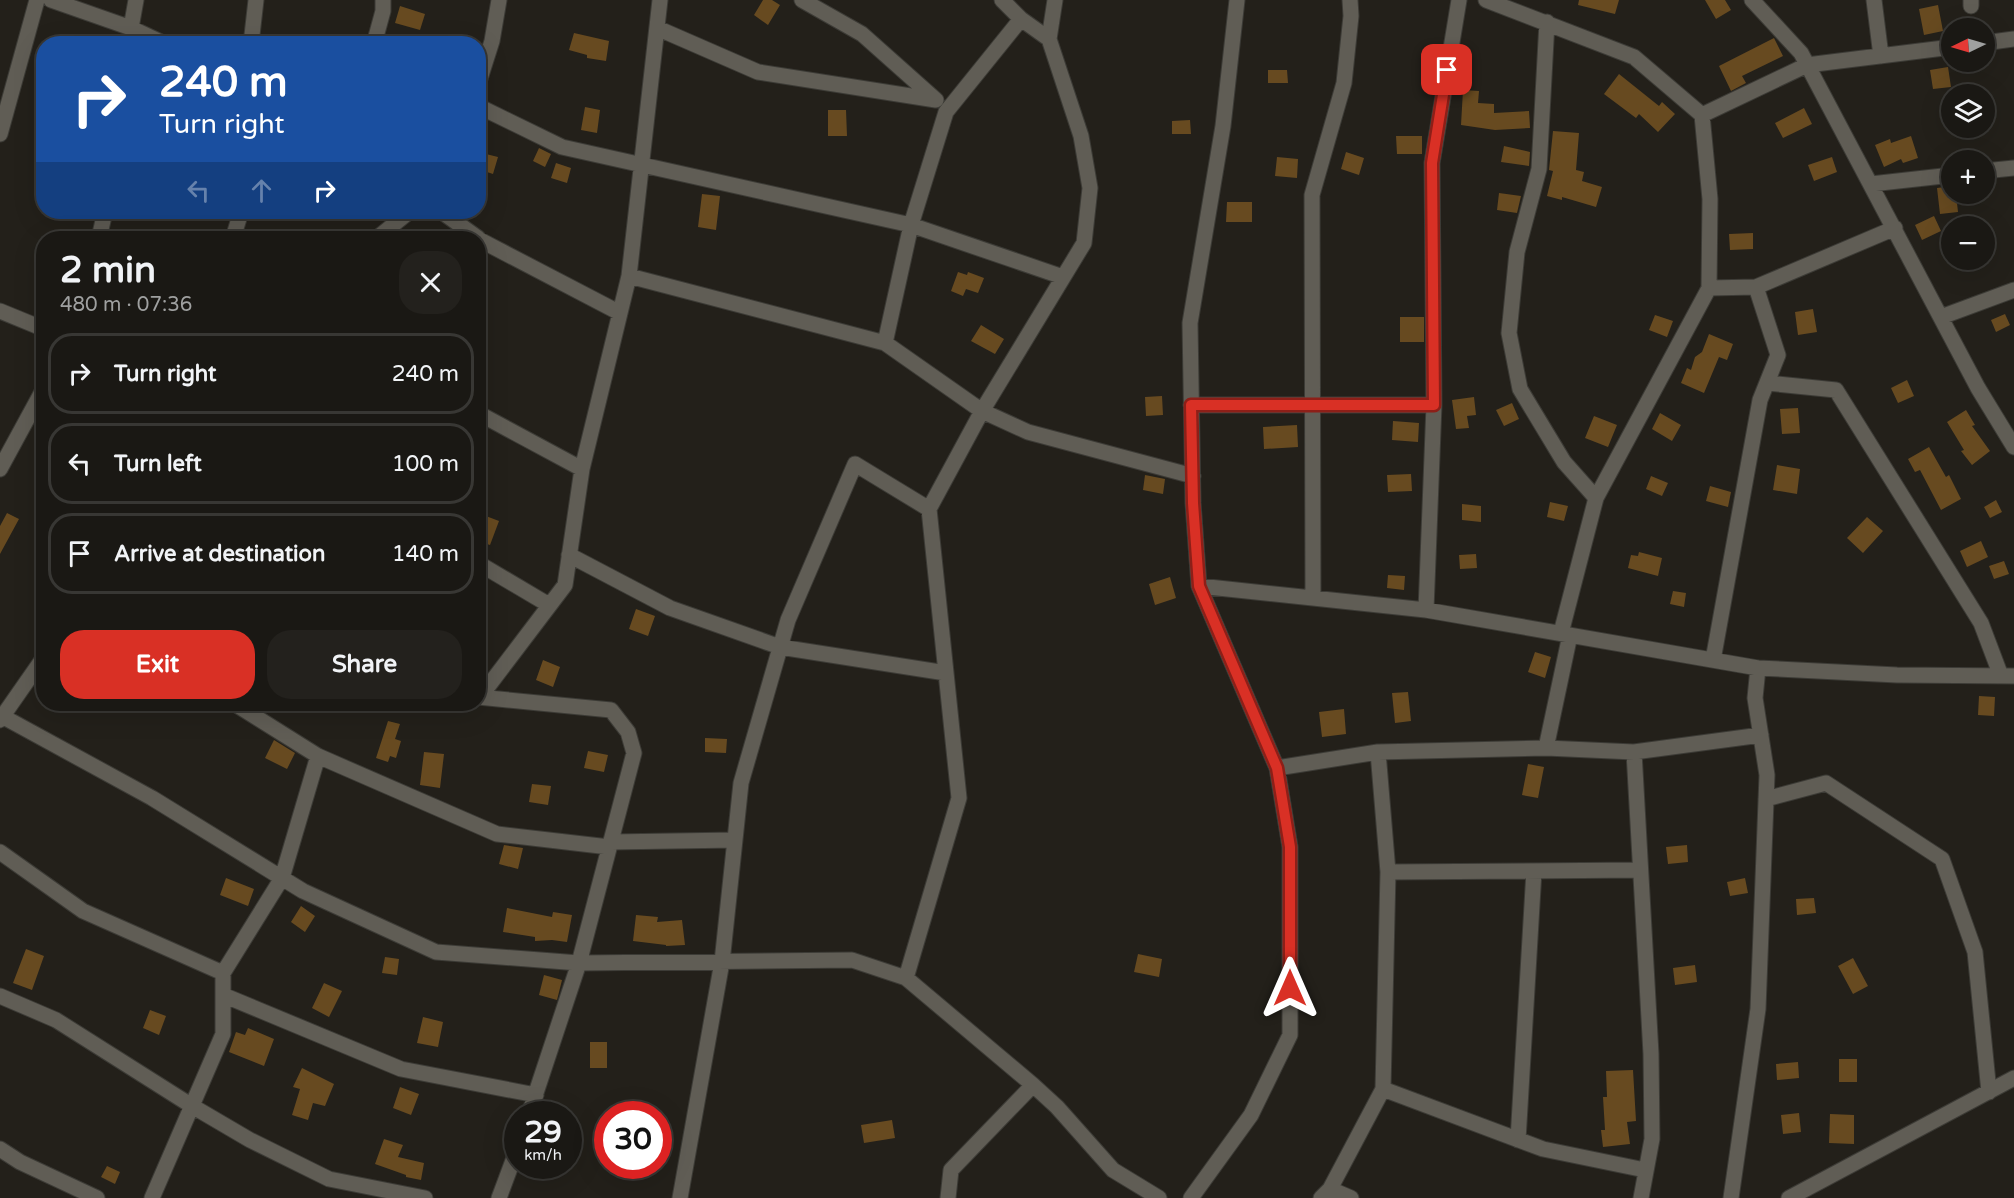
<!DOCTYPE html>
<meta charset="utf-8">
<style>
:root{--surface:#1a1814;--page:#23211d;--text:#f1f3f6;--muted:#9fa0a0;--line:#383734;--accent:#d93025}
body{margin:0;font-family:"Varela Round",sans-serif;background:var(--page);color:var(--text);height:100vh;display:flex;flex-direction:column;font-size:22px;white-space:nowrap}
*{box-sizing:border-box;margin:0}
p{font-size:20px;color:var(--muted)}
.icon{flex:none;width:33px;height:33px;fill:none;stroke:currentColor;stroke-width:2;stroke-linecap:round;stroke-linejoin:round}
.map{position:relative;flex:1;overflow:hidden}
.sheet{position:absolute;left:36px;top:231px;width:450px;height:480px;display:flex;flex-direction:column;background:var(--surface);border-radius:24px;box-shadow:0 6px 24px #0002,0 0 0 2px var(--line)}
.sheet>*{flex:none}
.guide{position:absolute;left:36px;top:36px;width:450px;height:183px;border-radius:24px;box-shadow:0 6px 24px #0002,0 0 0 2px var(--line);background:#1a4fa0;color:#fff;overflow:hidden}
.needle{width:39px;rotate:265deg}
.tools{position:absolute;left:1941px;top:18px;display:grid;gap:12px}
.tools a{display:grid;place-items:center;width:54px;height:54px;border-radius:50%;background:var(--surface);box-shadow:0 6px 24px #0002,0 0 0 2px var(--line);font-size:30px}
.speed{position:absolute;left:504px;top:1101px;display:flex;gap:12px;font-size:30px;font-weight:700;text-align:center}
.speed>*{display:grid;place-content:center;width:78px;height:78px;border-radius:50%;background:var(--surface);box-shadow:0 6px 24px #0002,0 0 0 2px var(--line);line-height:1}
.speed small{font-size:15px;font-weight:400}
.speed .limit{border:9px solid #d22;background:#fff;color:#111}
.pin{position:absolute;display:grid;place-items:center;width:51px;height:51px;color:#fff;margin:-26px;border-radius:12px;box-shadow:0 3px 9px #0006}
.me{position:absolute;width:66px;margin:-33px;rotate:0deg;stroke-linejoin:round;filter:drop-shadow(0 0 4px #0008)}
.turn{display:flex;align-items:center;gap:21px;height:126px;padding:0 24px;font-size:27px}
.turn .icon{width:78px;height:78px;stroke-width:2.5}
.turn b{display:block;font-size:42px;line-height:51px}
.lanes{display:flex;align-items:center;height:57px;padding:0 24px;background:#0003;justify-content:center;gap:30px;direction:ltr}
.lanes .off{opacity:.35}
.round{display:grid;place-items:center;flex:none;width:63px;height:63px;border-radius:24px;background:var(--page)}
.head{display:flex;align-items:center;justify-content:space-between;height:102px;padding:0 24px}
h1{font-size:36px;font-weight:800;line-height:45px}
.action{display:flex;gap:12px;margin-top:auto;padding:12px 24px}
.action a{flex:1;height:69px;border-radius:24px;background:var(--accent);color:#fff;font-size:24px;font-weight:800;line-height:69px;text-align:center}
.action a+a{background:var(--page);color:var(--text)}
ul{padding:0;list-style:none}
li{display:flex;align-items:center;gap:18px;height:81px;margin:0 12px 9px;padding:0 12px;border:3px solid var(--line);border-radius:24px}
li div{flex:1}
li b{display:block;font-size:22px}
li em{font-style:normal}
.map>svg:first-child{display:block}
.building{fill:#674a20}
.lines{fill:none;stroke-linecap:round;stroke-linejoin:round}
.minor-casing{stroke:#3c3b36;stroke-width:17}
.minor{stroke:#605d55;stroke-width:15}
.route-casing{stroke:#8d1f18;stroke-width:15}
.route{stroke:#d93025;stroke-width:10}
</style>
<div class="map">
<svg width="2014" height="1198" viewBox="0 0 2014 1198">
<rect width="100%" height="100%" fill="#23201a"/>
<path class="building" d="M 763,0 L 772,0 L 780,5 L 768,25 L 754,15 Z
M 1579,0 L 1619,0 L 1615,14 L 1578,5 Z
M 1705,0 L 1725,0 L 1731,10 L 1716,19 Z
M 1938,5 L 1943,31 L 1924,35 L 1919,9 Z
M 400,6 L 425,14 L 420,30 L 395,23 Z
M 574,33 L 609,41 L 606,61 L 587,58 L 587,55 L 569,50 Z
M 1774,38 L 1783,56 L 1742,76 L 1746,83 L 1731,91 L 1719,66 Z
M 1948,67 L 1951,87 L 1933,89 L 1930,70 Z
M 1268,70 L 1287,70 L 1288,83 L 1268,83 Z
M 1619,74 L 1659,106 L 1662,102 L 1675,114 L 1658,132 L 1639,114 L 1636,118 L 1604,94 Z
M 1463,90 L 1479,91 L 1478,103 L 1494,104 L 1494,113 L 1529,111 L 1530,128 L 1495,130 L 1461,125 Z
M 585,107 L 600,110 L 597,133 L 581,130 Z
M 1804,108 L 1812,124 L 1783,138 L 1775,123 Z
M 828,110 L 846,110 L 847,136 L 828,136 Z
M 1190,120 L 1191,134 L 1172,134 L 1172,121 Z
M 1553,131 L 1579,133 L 1576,170 L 1584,172 L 1582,181 L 1602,187 L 1596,207 L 1562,197 L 1562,200 L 1547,196 L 1553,171 L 1549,170 Z
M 1396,136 L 1422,136 L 1422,154 L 1397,154 Z
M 1911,136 L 1918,158 L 1903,163 L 1901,159 L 1884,167 L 1875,145 L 1890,139 L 1891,143 Z
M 1504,146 L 1530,152 L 1529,166 L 1501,162 Z
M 539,148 L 551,154 L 545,167 L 533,161 Z
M 478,152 L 498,157 L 493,174 L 478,169 Z
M 1346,152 L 1364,158 L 1359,175 L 1341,169 Z
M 1277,157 L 1298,159 L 1297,178 L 1275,176 Z
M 1832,157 L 1837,172 L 1814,181 L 1808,165 Z
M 556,163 L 571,168 L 567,183 L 551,178 Z
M 1952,186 L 1952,194 L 1956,194 L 1958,212 L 1940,214 L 1937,188 Z
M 1499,193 L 1521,196 L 1517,213 L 1497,210 Z
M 702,194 L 720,196 L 716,230 L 698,227 Z
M 1227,202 L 1252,202 L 1252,222 L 1226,222 Z
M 1934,216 L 1941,231 L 1922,240 L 1915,225 Z
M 1753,233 L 1753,249 L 1730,250 L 1729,234 Z
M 958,272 L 967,275 L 968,272 L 984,278 L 978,293 L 966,289 L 963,296 L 951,291 Z
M 1813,309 L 1817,332 L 1798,335 L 1795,312 Z
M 2005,314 L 2010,325 L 1996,332 L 1991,320 Z
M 1655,315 L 1673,321 L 1667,337 L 1649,330 Z
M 1400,317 L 1424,317 L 1424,342 L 1400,342 Z
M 981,325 L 1004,339 L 995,354 L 971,341 Z
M 1709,334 L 1733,344 L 1727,360 L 1719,357 L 1704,393 L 1681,383 L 1687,368 L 1691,370 L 1695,357 L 1702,352 Z
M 1907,380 L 1914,396 L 1898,403 L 1891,388 Z
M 1162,396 L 1163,415 L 1146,416 L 1145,397 Z
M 1474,397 L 1476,415 L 1467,416 L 1469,428 L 1456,429 L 1452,400 Z
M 1512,403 L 1519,419 L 1504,426 L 1496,410 Z
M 1798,408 L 1800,433 L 1782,434 L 1780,409 Z
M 1966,410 L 1975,425 L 1972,426 L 1990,451 L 1972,465 L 1961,451 L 1964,450 L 1947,422 Z
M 1660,413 L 1681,425 L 1672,441 L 1652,429 Z
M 1594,416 L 1617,425 L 1608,447 L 1585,438 Z
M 1393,421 L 1419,423 L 1418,442 L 1392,440 Z
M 1297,425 L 1298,447 L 1264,449 L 1263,427 Z
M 1929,447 L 1946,477 L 1949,475 L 1961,499 L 1941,510 L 1920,470 L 1915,472 L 1908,459 Z
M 1777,465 L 1800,469 L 1797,494 L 1773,490 Z
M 1411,474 L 1412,491 L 1388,492 L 1387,475 Z
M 1145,475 L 1165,479 L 1163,494 L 1143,490 Z
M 1651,476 L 1668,483 L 1662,496 L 1646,489 Z
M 1710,486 L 1731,492 L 1728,507 L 1706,501 Z
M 1996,500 L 2002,512 L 1990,518 L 1984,507 Z
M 1550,502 L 1568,506 L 1564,521 L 1547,517 Z
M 1462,504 L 1481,506 L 1481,522 L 1462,520 Z
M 7,513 L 19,519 L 0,554 L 0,526 Z
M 478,513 L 499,521 L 490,545 L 478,541 Z
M 1867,517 L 1883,531 L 1863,553 L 1847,538 Z
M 1981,541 L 1988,557 L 1967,567 L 1960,551 Z
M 1639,552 L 1662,558 L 1658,576 L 1628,568 L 1631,555 L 1638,556 Z
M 1476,554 L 1477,568 L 1460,569 L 1459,555 Z
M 2004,561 L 2009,574 L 1994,579 L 1989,566 Z
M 1388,575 L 1405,576 L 1404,590 L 1387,588 Z
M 1170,577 L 1176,598 L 1155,605 L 1149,584 Z
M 1673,591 L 1686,593 L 1684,607 L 1670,604 Z
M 636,609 L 655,616 L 648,636 L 629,629 Z
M 1535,652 L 1551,657 L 1545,678 L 1528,672 Z
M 543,660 L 560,667 L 553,687 L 536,680 Z
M 1408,692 L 1411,721 L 1395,723 L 1392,693 Z
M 1979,696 L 1995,697 L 1994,716 L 1978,715 Z
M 1344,709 L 1346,734 L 1322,737 L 1319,712 Z
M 388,721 L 400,724 L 395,739 L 401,741 L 396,758 L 390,756 L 388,762 L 376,758 Z
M 705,738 L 727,739 L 726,753 L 705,752 Z
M 274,740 L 295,753 L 287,769 L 265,758 Z
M 588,751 L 608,755 L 604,772 L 584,768 Z
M 424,752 L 444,754 L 440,788 L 420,785 Z
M 1528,764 L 1544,767 L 1538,798 L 1522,795 Z
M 532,784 L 551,786 L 548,805 L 529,802 Z
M 504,845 L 523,848 L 518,869 L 499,864 Z
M 1687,845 L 1688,862 L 1668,864 L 1666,847 Z
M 226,878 L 254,889 L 248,906 L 220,895 Z
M 1745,878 L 1748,893 L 1730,896 L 1727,882 Z
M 1814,898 L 1816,913 L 1797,915 L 1796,899 Z
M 301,906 L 315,916 L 305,932 L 291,922 Z
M 507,908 L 552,917 L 553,912 L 572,915 L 567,942 L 552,940 L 535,941 L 535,937 L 503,932 Z
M 636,915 L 658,917 L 657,922 L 682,920 L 685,945 L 666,946 L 666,945 L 633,941 Z
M 26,949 L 44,956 L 32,990 L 13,983 Z
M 1138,954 L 1162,959 L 1159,977 L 1134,972 Z
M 385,957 L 399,959 L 397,975 L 382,973 Z
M 1853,958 L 1868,986 L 1853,994 L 1838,966 Z
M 1695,965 L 1697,982 L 1675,985 L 1673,968 Z
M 544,975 L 562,980 L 557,1000 L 539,995 Z
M 324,983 L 342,991 L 329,1017 L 312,1008 Z
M 150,1010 L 166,1016 L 159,1035 L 143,1028 Z
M 423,1017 L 443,1022 L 438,1047 L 417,1043 Z
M 248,1028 L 274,1039 L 264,1066 L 229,1052 L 236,1032 L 245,1035 Z
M 590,1042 L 607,1042 L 607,1068 L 590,1068 Z
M 1839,1059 L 1857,1059 L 1857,1082 L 1839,1082 Z
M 1798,1062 L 1799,1078 L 1777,1080 L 1776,1064 Z
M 302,1068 L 334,1084 L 325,1106 L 313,1103 L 308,1120 L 292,1115 L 300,1089 L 293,1087 Z
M 1633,1070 L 1636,1121 L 1627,1122 L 1630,1144 L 1603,1147 L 1601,1130 L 1605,1130 L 1603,1097 L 1607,1097 L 1606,1071 Z
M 400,1087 L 419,1094 L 411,1115 L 393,1108 Z
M 1799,1113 L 1801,1132 L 1783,1134 L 1781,1115 Z
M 1830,1114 L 1854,1115 L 1854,1144 L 1829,1143 Z
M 892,1120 L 895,1138 L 864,1143 L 861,1125 Z
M 384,1139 L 403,1145 L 398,1157 L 424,1163 L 421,1180 L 406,1177 L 406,1175 L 375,1164 Z
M 107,1166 L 120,1172 L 115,1184 L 101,1177 Z"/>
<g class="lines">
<g class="minor-casing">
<path id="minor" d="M 51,0 L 131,28 L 165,44
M 802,0 L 862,34 L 935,99
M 1002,0 L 1021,19 L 1049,39
M 1486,0 L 1634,57 L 1702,115 L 1710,199 L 1709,288 L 1596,498 L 1561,633
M 1752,0 L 1801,53 L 1978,388 L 2014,447
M 1874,0 L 1881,56
M 1971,0 L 1971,6
M 1547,22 L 1539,169 L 1517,252 L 1509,333 L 1520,389 L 1564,462 L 1596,498
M 131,28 L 136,0
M 657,28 L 758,72 L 936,100
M 1984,43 L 2014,39
M 251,44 L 256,0
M 374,44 L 383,11 L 383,0
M 478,85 L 492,41 L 499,0
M 478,106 L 562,147 L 911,225 L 1063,277
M 1702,115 L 1807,65 L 1952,47
M 0,134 L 37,0
M 1984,171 L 2014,168
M 1871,184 L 1952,175
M 442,212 L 478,238
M 99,238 L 105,212
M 233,238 L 241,212
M 377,238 L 409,212
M 478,239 L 620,313
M 629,276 L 885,343 L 982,411 L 1028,432 L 1193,476
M 1709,288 L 1756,287 L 1895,228
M 0,311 L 44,329
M 1941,317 L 2014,290
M 885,343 L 911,225 L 946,112 L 1021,19
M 1767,383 L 1836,390 L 1981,623 L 2001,676
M 1191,405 L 1434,405
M 478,413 L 582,469
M 0,469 L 44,388
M 569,555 L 670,608 L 780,647 L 946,673
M 478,563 L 549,605
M 1199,586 L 1426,610 L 1758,668 L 1897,675 L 2014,676
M 1313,598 L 1312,195 L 1344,83 L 1351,16 L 1350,0
M 1426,610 L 1434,405 L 1432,163 L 1459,0
M 1713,660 L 1760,400 L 1778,355 L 1756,287
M 478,697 L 611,710 L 628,732 L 634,753 L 579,963 L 529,1114
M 480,697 L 565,585 L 582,469 L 629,276 L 660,0
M 235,704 L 318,756 L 497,834 L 609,847
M 0,715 L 152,798 L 303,891 L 436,952 L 579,963 L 852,960 L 906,978 L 1033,1085 L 1057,1107 L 1113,1170 L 1159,1198
M 0,720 L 44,657
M 1546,748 L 1570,635
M 1634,752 L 1651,1054 L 1652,1139 L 1641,1198
M 1277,768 L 1378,752 L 1546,748 L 1634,752 L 1761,735
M 1766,799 L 1826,783 L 1942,859 L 1975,952 L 1989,1092
M 611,842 L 735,840
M 0,852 L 83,911 L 223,973
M 1388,872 L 1640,870
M 906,978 L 959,798 L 929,509 L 982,411 L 1084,243 L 1090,188 L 1081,136 L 1049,39 L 1055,0
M 223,995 L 401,1069 L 536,1095
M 0,996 L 56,1020 L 192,1106 L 250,1140 L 329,1179 L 425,1198
M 1383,1089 L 1543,1149 L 1645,1170
M 1518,1140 L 1534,871
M 0,1149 L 20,1162 L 97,1198
M 1330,1189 L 1351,1198
M 152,1198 L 223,1034 L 223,973 L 282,878 L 318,756
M 499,1198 L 518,1147
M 680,1198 L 722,962 L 741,783 L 788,620 L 855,464 L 929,509
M 948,1198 L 951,1170 L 1033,1085
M 1191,1198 L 1251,1115 L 1290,1035 L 1290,847 L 1277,768 L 1199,586 L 1193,503 L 1190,323 L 1223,126 L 1237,0
M 1321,1198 L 1330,1189 L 1383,1089 L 1388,872 L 1378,752
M 1731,1198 L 1758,1009 L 1767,775 L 1755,698 L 1758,668
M 1789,1198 L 2014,1078"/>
</g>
<use href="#minor" class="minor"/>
</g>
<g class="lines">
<g class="route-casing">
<path id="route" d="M 1290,988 L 1290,847 L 1277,768 L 1199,586 L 1193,503 L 1191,405 L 1434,405 L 1432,163 L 1447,70"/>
</g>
<use href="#route" class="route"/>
</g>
</svg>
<div class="tools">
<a><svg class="needle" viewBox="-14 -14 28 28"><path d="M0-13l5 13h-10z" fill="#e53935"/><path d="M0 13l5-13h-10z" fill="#9fa0a0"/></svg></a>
<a><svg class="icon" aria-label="layers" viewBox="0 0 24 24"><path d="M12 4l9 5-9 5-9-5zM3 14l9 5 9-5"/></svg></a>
<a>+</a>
<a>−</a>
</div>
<div class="speed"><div>29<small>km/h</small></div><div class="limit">30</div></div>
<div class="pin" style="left:1447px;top:70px;background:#d93025"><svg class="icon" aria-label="arrive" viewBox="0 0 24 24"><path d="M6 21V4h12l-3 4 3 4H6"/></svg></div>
<svg class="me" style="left:1290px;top:988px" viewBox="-20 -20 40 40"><path d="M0-17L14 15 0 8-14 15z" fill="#d93025" stroke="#fff" stroke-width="4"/></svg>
<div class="guide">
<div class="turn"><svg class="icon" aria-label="right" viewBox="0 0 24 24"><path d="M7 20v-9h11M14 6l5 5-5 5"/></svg><div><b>240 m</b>Turn right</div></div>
<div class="lanes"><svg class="icon off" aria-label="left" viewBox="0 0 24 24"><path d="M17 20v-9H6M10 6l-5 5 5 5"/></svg><svg class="icon off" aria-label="ahead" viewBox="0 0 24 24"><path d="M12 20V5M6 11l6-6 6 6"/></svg><svg class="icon" aria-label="right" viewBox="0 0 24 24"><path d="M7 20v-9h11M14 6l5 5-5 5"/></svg></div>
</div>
<section class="sheet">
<div class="head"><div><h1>2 min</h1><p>480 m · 07:36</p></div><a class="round"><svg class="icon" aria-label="close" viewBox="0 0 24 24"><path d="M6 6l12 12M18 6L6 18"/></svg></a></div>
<ul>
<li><svg class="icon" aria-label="right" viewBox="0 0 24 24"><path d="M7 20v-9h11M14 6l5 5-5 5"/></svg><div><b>Turn right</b></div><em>240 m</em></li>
<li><svg class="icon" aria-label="left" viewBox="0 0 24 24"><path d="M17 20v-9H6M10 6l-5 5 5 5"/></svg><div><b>Turn left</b></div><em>100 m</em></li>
<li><svg class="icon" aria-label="arrive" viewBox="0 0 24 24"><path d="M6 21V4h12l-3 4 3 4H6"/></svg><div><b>Arrive at destination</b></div><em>140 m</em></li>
</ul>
<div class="action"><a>Exit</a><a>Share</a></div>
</section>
</div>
